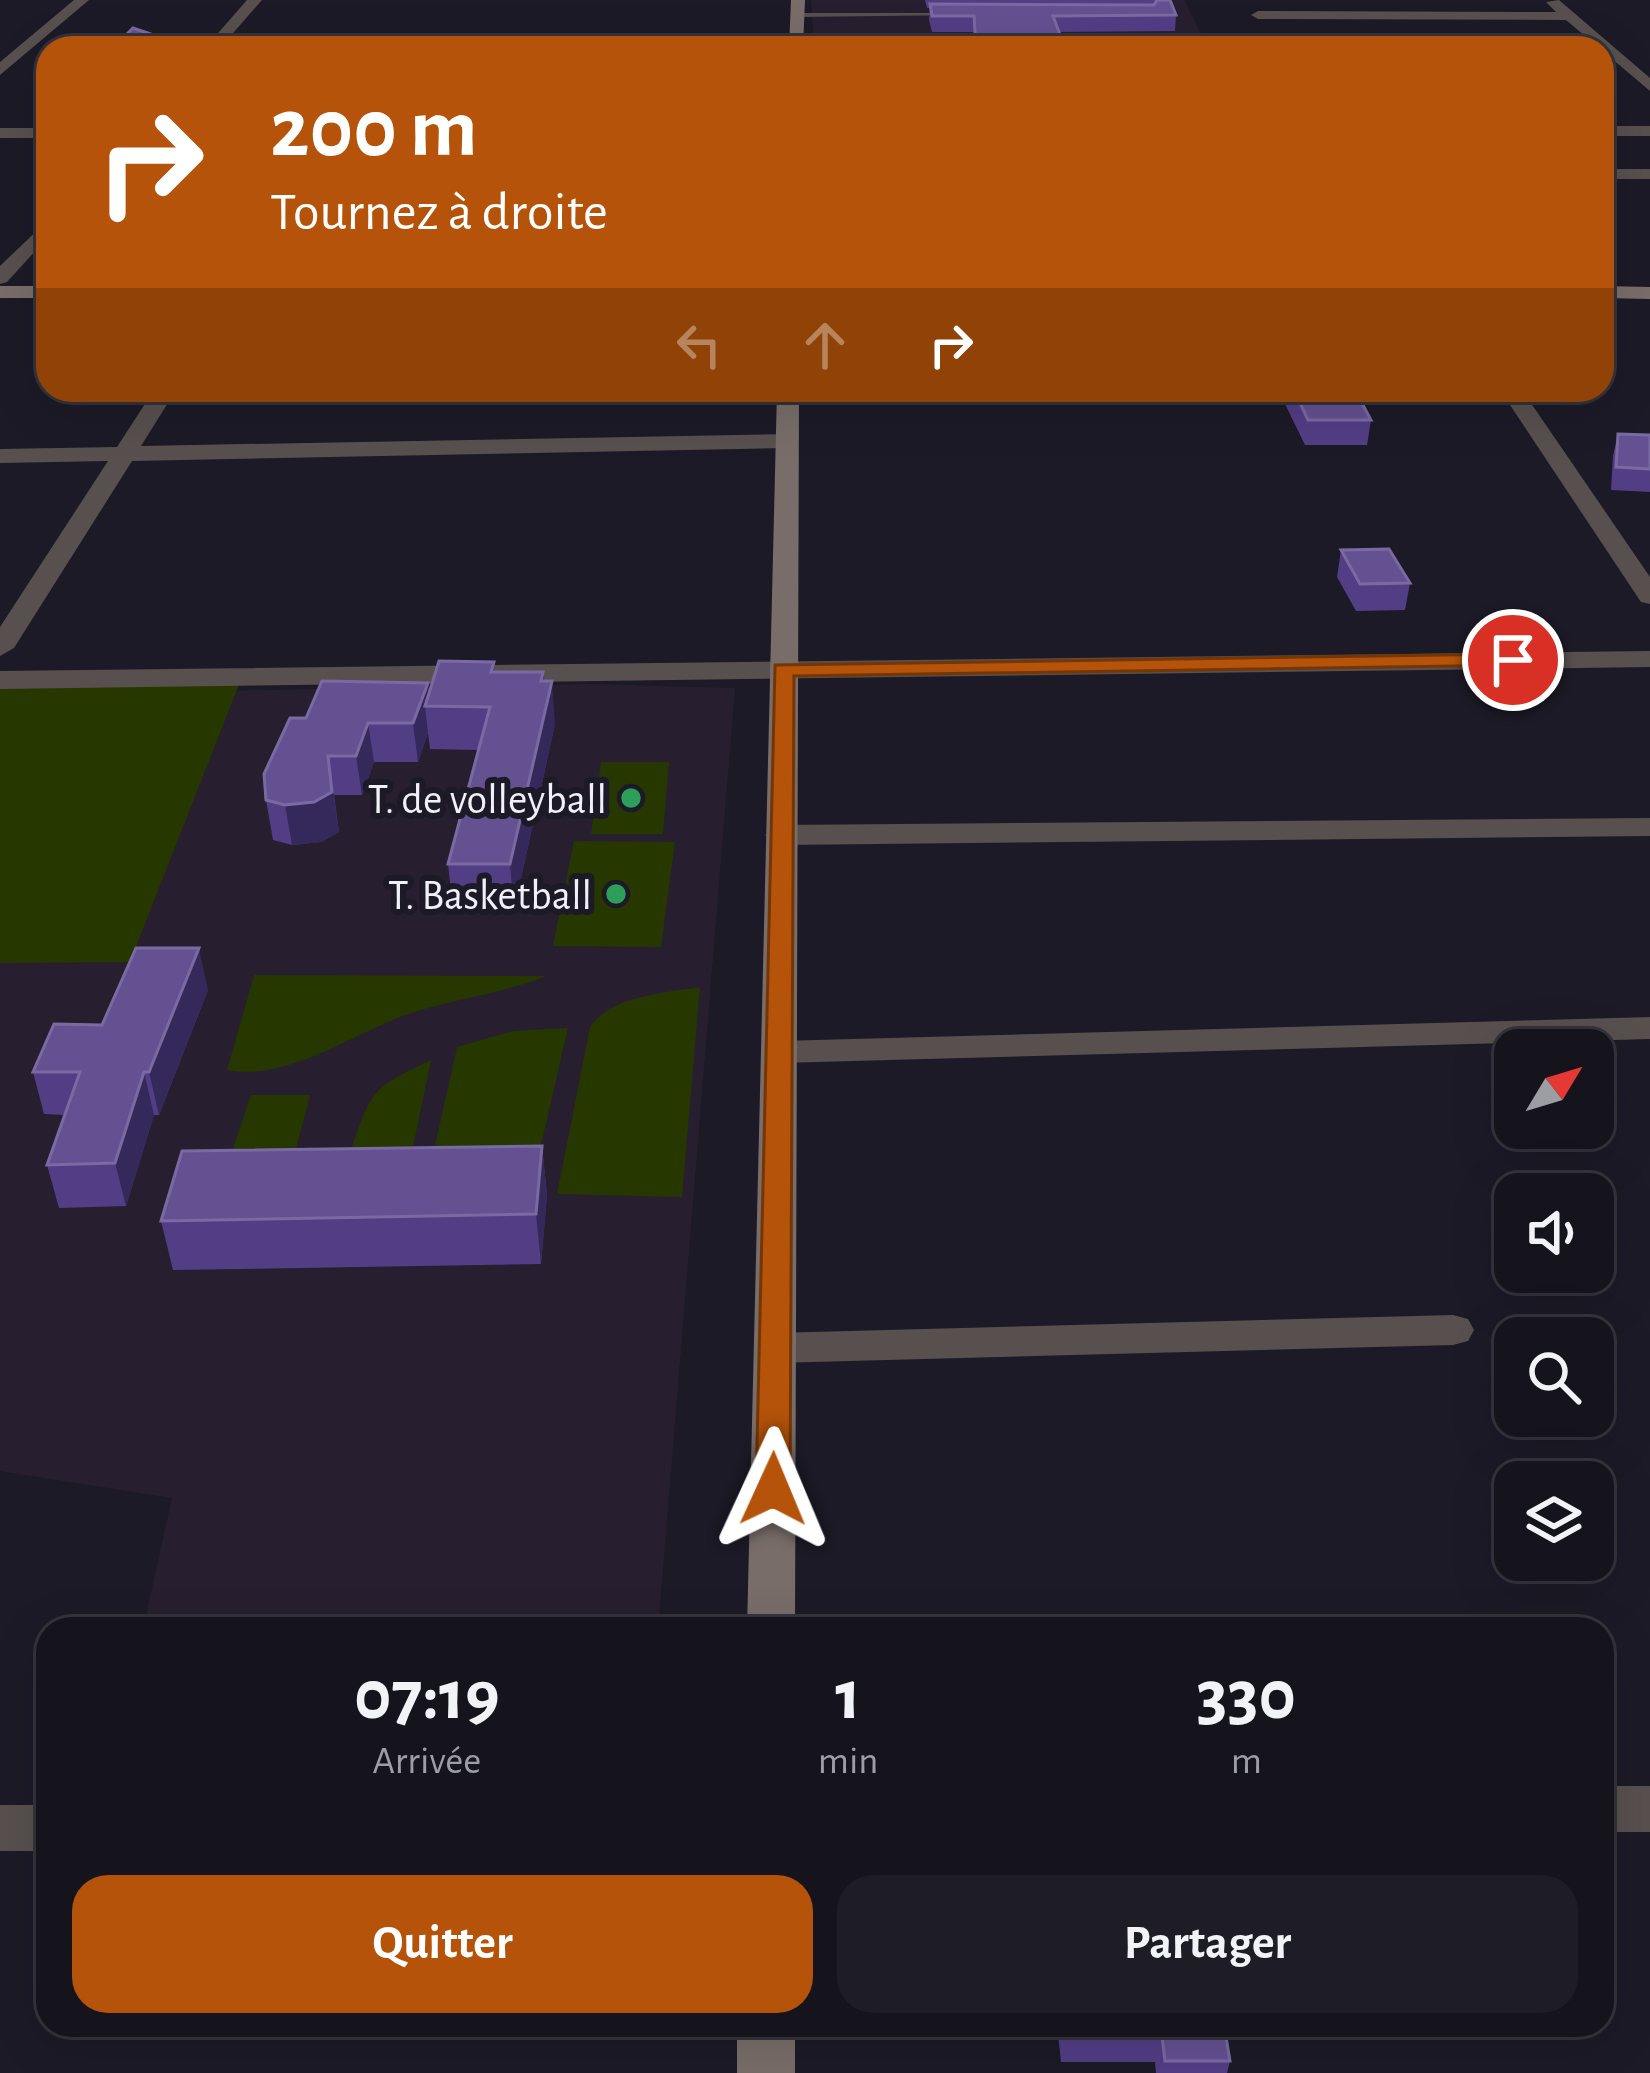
<!DOCTYPE html>
<html lang="fr">
<meta charset="utf-8">
<style>
:root{--surface:#15141c;--page:#1e1d25;--text:#f1f3f6;--muted:#9d9ea3;--line:#34333b;--accent:#b45309}
body{margin:0;font-family:"Alegreya Sans",sans-serif;background:var(--page);color:var(--text);height:100vh;display:flex;flex-direction:column;font-size:45px;white-space:nowrap}
*{box-sizing:border-box;margin:0}
p{font-size:39px;color:var(--muted)}
.icon{flex:none;width:66px;height:66px;fill:none;stroke:currentColor;stroke-width:2;stroke-linecap:round;stroke-linejoin:round}
.map{position:relative;flex:1;overflow:hidden}
.drawer{position:absolute;left:36px;top:1617px;width:1578px;height:420px;display:flex;flex-direction:column;background:var(--surface);border-radius:36px;box-shadow:0 12px 48px #0002,0 0 0 3px var(--line)}
.drawer>*{flex:none}
.banner{position:absolute;left:36px;top:36px;width:1578px;height:366px;border-radius:36px;box-shadow:0 12px 48px #0002,0 0 0 3px var(--line);background:#b45309;color:#fff;overflow:hidden}
.needle{width:78px;rotate:52deg}
.controls{position:absolute;left:1494px;top:1029px;display:grid;gap:24px}
.controls a{display:grid;place-items:center;width:120px;height:120px;border-radius:24px;background:var(--surface);box-shadow:0 12px 48px #0002,0 0 0 3px var(--line);font-size:60px}
.pin{position:absolute;display:grid;place-items:center;width:102px;height:102px;color:#fff;margin:-51px;border:6px solid #fff;border-radius:50%;box-shadow:0 3px 12px #0007}
.me{position:absolute;width:132px;margin:-66px;rotate:1deg;stroke-linejoin:round;filter:drop-shadow(0 0 9px #0008)}
.turn{display:flex;align-items:center;gap:42px;height:252px;padding:0 36px;font-size:54px}
.turn .icon{width:156px;height:156px;stroke-width:2.5}
.turn b{display:block;font-size:84px;line-height:102px}
.lanes{display:flex;align-items:center;height:114px;padding:0 36px;background:#0003;justify-content:center;gap:60px;direction:ltr}
.lanes .off{opacity:.35}
.eta{display:flex;justify-content:space-evenly;align-items:center;height:204px;text-align:center}
.eta b{font-size:72px;font-weight:700;line-height:84px}
.button{display:flex;gap:24px;margin-top:auto;padding:24px 36px}
.button a{flex:1;height:138px;border-radius:36px;background:var(--accent);color:#fff;font-size:48px;font-weight:700;line-height:138px;text-align:center}
.button a+a{background:var(--page);color:var(--text)}
.map>svg:first-child{display:block}
.education{fill:#271f2f}
.green{fill:#263700}
.lines{fill:none;stroke-linecap:round;stroke-linejoin:round}
.lane{fill:#57504e;fill-rule:evenodd}
.street{fill:#57504e;fill-rule:evenodd}
.secondary{fill:#786d69;fill-rule:evenodd}
.wall{fill:#523e85}
.shaded-wall{fill:#35285a}
.building{fill:#635191;stroke:#796aa1;stroke-width:3}
.route{fill:#b45309;stroke:#753606;stroke-width:3}
.leisure-dot{fill:#2e9e5b;stroke:#1c1a26;stroke-width:4.5}
.labels{text-anchor:middle;stroke-width:12;stroke-linejoin:round;paint-order:stroke}
.poi-label{font-size:42px;fill:#f1f0f8;stroke:#1c1a26;text-anchor:end}
</style>
<div class="map">
<svg width="1650" height="2073" viewBox="0 0 1650 2073">
<rect width="100%" height="100%" fill="#1c1a26"/>
<path class="education" d="M 811,0 L 1184,0 L 1205,42 L 814,43 Z
M 586,684 L 735,688 L 658,1629 L 143,1629 L 172,1498 L 0,1471 L 0,695 Z"/>
<path class="green" d="M 0,680 L 240,682 L 130,962 L 0,963 Z
M 601,762 L 669,762 L 663,834 L 591,834 Z
M 574,841 L 675,842 L 661,947 L 553,946 Z
M 254,975 L 546,976 C 502,994 456,998 411,1013 C 354,1032 289,1082 227,1070 Z
M 700,987 L 682,1197 L 557,1194 L 590,1027 C 612,995 665,993 700,987 Z
M 568,1028 L 539,1154 L 432,1159 L 457,1047 L 513,1031 Z
M 431,1060 L 413,1147 L 351,1150 C 372,1089 372,1088 431,1060 Z
M 251,1095 L 310,1095 L 293,1161 L 228,1163 Z"/>
<g class="lines">
<path class="lane" d="M 794,13 L 958,13 L 962,15 L 797,17 Z"/>
<path class="street" d="M 74,0 L 89,0 L 0,75 L 0,62 Z
M 247,0 L 262,0 L 220,48 L 205,48 Z
M 1559,0 L 1650,78 L 1650,91 L 1566,20 L 1258,19 L 1251,15 L 1258,11 L 1556,12 L 1546,2 Z
M 1602,126 L 1650,126 L 1650,136 L 1602,136 Z
M 0,128 L 48,128 L 48,138 L 0,138 Z
M 1602,169 L 1650,169 L 1650,179 L 1602,179 Z
M 48,220 L 48,237 L 7,282 L 0,284 L 0,266 Z
M 154,390 L 176,390 L 141,446 L 786,434 L 798,441 L 786,448 L 132,461 L 14,648 L 0,656 L 0,627 L 108,461 L 0,463 L 0,449 L 117,447 Z
M 1500,390 L 1522,390 L 1650,577 L 1650,604 L 1641,602 Z
M 1650,651 L 1650,667 L 0,689 L 0,671 Z
M 1650,818 L 1650,836 L 781,845 L 765,835 L 781,825 Z
M 1650,1017 L 1650,1039 L 780,1063 L 767,1060 L 762,1052 L 767,1044 L 780,1041 Z
M 1453,1315 L 1468,1319 L 1474,1330 L 1468,1341 L 1453,1345 L 775,1363 L 760,1359 L 754,1348 L 760,1337 L 775,1333 Z
M 1602,1786 L 1650,1786 L 1650,1832 L 1602,1832 Z
M 0,1805 L 48,1805 L 48,1851 L 0,1851 Z"/>
<path class="secondary" d="M 791,0 L 805,0 L 803,48 L 789,48 Z
M 0,286 L 48,286 L 48,298 L 0,298 Z
M 1602,286 L 1650,287 L 1650,299 L 1602,298 Z
M 777,390 L 799,390 L 795,1629 L 747,1629 Z
M 737,2025 L 795,2025 L 795,2073 L 737,2073 Z"/>
</g>
<path class="wall" d="M 925,0 L 1170,0 L 1176,15 L 1175,31 L 1059,32 L 1065,48 L 975,48 L 974,32 L 932,32 L 929,20 L 930,8 L 927,8 Z
M 1287,390 L 1355,390 L 1371,420 L 1367,445 L 1305,445 L 1285,404 Z
M 1618,434 L 1650,435 L 1650,492 L 1611,490 L 1613,456 Z
M 1341,550 L 1410,583 L 1405,610 L 1356,611 L 1337,577 Z
M 494,662 L 495,672 L 543,672 L 555,724 L 514,910 L 453,909 L 448,864 L 478,750 L 430,749 L 428,733 L 418,762 L 374,762 L 362,795 L 334,795 L 339,832 L 321,842 L 292,845 L 273,840 L 266,800 L 306,718 L 429,693 Z
M 208,990 L 159,1115 L 154,1115 L 126,1206 L 59,1208 L 47,1165 L 65,1115 L 44,1114 L 33,1072 L 102,1025 Z
M 542,1146 L 547,1195 L 541,1264 L 173,1270 L 161,1221 Z
M 1057,2025 L 1224,2025 L 1230,2061 L 1227,2073 L 1156,2073 L 1155,2062 L 1061,2062 Z"/>
<path class="shaded-wall" d="M 543,672 L 546,706 L 552,681 L 555,724 L 514,910 L 510,864 Z
M 428,683 L 430,706 L 425,706 L 428,733 L 418,762 L 413,723 Z
M 368,723 L 374,762 L 362,795 L 356,756 Z
M 328,756 L 339,832 L 321,842 L 292,845 L 285,805 Z
M 199,948 L 208,990 L 159,1115 L 149,1072 Z
M 144,1072 L 154,1115 L 126,1206 L 115,1163 Z
M 542,1146 L 547,1195 L 541,1264 L 536,1214 Z"/>
<path class="building" d="M 1157,0 L 1170,0 L 1176,15 L 1053,16 L 1065,48 L 976,48 L 974,16 L 932,16 L 930,4 L 1154,5 Z
M 133,28 L 174,42 L 169,48 L 113,48 Z
M 1294,390 L 1355,390 L 1371,420 L 1308,420 Z
M 1618,434 L 1650,435 L 1650,469 L 1616,467 Z
M 1389,549 L 1410,583 L 1360,584 L 1341,550 Z
M 439,661 L 494,662 L 491,672 L 543,672 L 541,681 L 552,681 L 510,864 L 448,864 L 490,707 L 425,706 Z
M 322,681 L 428,683 L 413,723 L 368,723 L 356,756 L 328,756 L 332,792 L 314,802 L 285,805 L 266,800 L 264,774 L 290,718 L 306,718 Z
M 136,948 L 199,948 L 149,1072 L 144,1072 L 115,1163 L 47,1165 L 80,1072 L 33,1072 L 54,1024 L 102,1025 Z
M 542,1146 L 536,1214 L 161,1221 L 182,1151 Z
M 1065,2025 L 1224,2025 L 1230,2061 L 1165,2061 L 1161,2028 L 1065,2028 Z"/>
<path class="route" d="M 1513,654 L 1521,656 L 1521,665 L 794,676 L 790,1489 L 785,1498 L 773,1502 L 761,1498 L 756,1489 L 775,665 Z"/>
<g class="leisure-dot">
<circle cx="631" cy="798" r="12"/>
<circle cx="616" cy="894" r="12"/>
</g>
<g class="labels">
<g class="poi-label">
<text x="607" y="813">T. de volleyball</text>
<text x="592" y="909">T. Basketball</text>
</g>
</g>
</svg>
<div class="controls">
<a><svg class="needle" viewBox="-14 -14 28 28"><path d="M0-13l5 13h-10z" fill="#e53935"/><path d="M0 13l5-13h-10z" fill="#9d9ea3"/></svg></a>
<a><svg class="icon" aria-label="sound" viewBox="0 0 24 24"><path d="M4 9h4l5-4v14l-5-4H4zM17 9q2 3 0 6"/></svg></a>
<a><svg class="icon" aria-label="search" viewBox="0 0 24 24"><circle cx="10" cy="10" r="6"/><path d="M15 15l6 6"/></svg></a>
<a><svg class="icon" aria-label="layers" viewBox="0 0 24 24"><path d="M12 4l9 5-9 5-9-5zM3 14l9 5 9-5"/></svg></a>
</div>
<div class="pin" style="left:1513px;top:660px;background:#d93025"><svg class="icon" aria-label="arrive" viewBox="0 0 24 24"><path d="M6 21V4h12l-3 4 3 4H6"/></svg></div>
<svg class="me" style="left:773px;top:1489px" viewBox="-20 -20 40 40"><path d="M0-17L14 15 0 8-14 15z" fill="#b45309" stroke="#fff" stroke-width="4"/></svg>
<div class="banner">
<div class="turn"><svg class="icon" aria-label="right" viewBox="0 0 24 24"><path d="M7 20v-9h11M14 6l5 5-5 5"/></svg><div><b>200 m</b>Tournez à droite</div></div>
<div class="lanes"><svg class="icon off" aria-label="left" viewBox="0 0 24 24"><path d="M17 20v-9H6M10 6l-5 5 5 5"/></svg><svg class="icon off" aria-label="ahead" viewBox="0 0 24 24"><path d="M12 20V5M6 11l6-6 6 6"/></svg><svg class="icon" aria-label="right" viewBox="0 0 24 24"><path d="M7 20v-9h11M14 6l5 5-5 5"/></svg></div>
</div>
<section class="drawer">
<div class="eta">
<div><b>07:19</b><p>Arrivée</p></div>
<div><b>1</b><p>min</p></div>
<div><b>330</b><p>m</p></div>
</div>
<div class="button"><a>Quitter</a><a>Partager</a></div>
</section>
</div>
